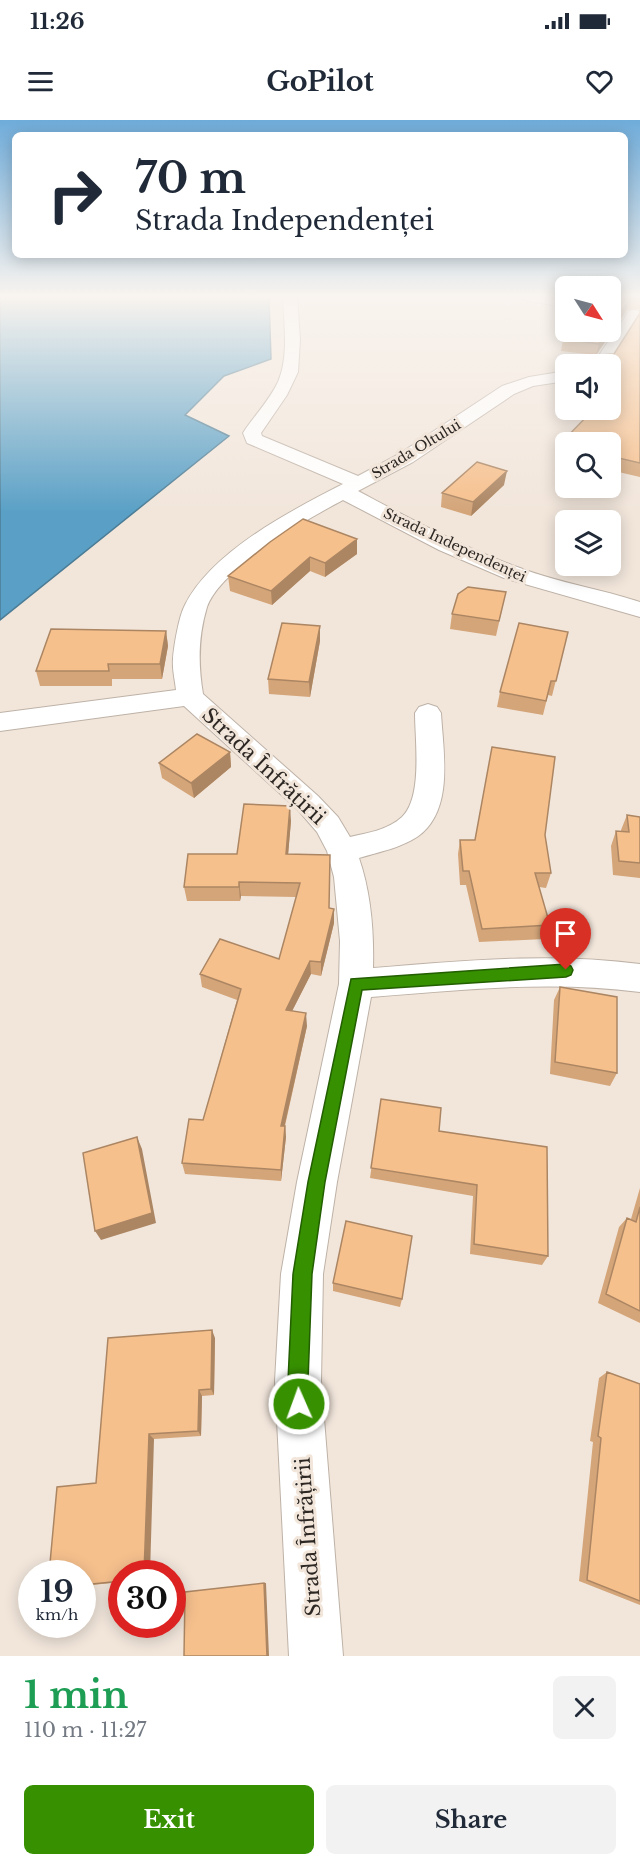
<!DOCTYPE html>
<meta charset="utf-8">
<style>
:root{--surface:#fff;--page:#f2f2f3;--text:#1f2937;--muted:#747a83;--accent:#369000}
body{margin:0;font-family:"Libre Baskerville",serif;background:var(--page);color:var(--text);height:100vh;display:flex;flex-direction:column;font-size:22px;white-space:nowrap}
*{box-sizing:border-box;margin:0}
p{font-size:20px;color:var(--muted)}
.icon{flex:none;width:33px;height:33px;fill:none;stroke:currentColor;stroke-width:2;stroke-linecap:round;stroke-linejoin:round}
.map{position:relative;height:1536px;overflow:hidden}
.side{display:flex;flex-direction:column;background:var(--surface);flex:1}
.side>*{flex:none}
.guide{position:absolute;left:12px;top:12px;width:616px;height:126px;border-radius:9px;box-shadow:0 3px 15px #0003;background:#fff;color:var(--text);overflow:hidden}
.needle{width:39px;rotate:126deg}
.controls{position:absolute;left:555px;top:156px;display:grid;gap:12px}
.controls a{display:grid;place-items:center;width:66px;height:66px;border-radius:9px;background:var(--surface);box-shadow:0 3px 15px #0003;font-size:30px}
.speed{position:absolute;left:18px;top:1440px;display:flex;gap:12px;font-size:30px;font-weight:700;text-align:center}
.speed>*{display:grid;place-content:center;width:78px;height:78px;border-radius:50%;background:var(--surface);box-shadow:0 3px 15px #0003;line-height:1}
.speed small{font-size:15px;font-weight:400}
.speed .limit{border:9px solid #d22;background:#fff;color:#111}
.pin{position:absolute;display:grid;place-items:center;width:51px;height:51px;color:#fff;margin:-62px -26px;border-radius:50% 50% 50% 0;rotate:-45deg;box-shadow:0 0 6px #0007}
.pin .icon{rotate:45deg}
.me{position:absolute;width:66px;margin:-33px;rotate:358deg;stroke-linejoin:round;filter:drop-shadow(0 0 4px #0008)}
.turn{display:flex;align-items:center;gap:21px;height:126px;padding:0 24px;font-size:27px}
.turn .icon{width:78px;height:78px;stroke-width:2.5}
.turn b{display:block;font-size:42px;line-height:51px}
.round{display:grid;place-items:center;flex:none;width:63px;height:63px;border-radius:9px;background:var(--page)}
.head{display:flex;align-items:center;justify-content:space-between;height:102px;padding:0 24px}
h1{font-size:36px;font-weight:800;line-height:45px;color:#1e9e55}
.cta{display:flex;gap:12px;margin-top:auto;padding:12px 24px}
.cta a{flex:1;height:69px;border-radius:9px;background:var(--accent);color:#fff;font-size:24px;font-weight:800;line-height:69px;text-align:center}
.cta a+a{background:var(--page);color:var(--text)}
.status{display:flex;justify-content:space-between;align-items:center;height:42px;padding:0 30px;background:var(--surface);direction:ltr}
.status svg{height:16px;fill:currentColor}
header{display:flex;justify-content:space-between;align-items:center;height:78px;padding:0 24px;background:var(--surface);font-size:27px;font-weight:800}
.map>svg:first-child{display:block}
.water{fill:#5aa0c6;stroke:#4c7c95;stroke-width:1.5}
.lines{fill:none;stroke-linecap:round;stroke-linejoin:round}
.street-casing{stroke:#beb2a7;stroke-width:2}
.street{fill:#fff;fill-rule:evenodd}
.wall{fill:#d4a579}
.shaded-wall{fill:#ac8663}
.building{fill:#f6c08d;stroke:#ac8663;stroke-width:1.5}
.route{fill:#369000;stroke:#235e00;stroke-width:1.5}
.labels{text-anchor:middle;stroke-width:6;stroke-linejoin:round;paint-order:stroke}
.far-street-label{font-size:14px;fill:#2c2723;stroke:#f2e6db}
.near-street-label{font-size:20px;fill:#2c2723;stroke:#f2e6db}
</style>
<div class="status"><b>11:26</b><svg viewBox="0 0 49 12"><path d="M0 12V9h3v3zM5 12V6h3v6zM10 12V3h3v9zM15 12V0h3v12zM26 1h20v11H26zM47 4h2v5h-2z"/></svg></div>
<header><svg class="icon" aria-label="menu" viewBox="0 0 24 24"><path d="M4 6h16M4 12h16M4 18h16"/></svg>GoPilot<svg class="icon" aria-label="heart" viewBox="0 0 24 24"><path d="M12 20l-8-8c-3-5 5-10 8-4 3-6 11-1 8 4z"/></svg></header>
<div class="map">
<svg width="640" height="1536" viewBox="0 0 640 1536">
<rect width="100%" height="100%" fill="#f2e6db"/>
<path class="water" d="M 0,177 L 269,177 L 271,239 L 224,256 L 185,295 L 229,316 L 0,500 Z"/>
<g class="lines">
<g class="street-casing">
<path id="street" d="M 283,177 L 297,177 L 300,220 L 298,252 L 287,275 L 261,313 L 262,316 L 358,356 L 399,334 L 502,266 L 529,257 L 566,251 L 566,261 L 533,266 L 514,274 L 413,342 L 358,371 C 411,399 464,428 520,448 C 559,463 601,469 640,482 L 640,497 L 504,458 L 439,430 L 343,380 C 307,399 221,448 207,487 C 198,517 198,544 203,574 L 318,676 L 338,697 L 350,717 C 367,713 388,710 402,697 C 423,677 415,620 415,593 L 419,587 L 428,584 L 437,587 L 441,593 C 443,631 455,691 417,717 C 400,728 379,732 359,738 C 371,773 374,811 373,848 C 463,841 550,832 640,844 L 640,872 C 550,860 461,870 371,877 L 337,1062 L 323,1154 L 321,1261 L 343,1536 L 289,1536 L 275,1261 L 281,1154 L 297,1062 L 339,864 L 340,821 L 334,757 L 327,731 L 317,712 L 298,690 L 184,586 L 0,611 L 0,593 L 176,570 C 175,560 172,549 173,539 C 174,525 179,496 185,485 C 212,431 292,390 343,364 L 247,323 L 243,313 C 254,296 269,281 278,262 C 289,236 284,205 283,177 Z
M 521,177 L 566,179 L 566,187 L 528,181 Z
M 634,190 L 639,191 L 640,196 L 609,244 L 593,244 L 629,191 Z"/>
</g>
<use href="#street" class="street"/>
</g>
<path class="wall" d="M 620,177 L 640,177 L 640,191 L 639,189 L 627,190 L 596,235 L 561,231 L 563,219 L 620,180 Z
M 640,193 L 640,357 L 610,350 L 610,322 L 566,322 L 566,338 L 558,336 L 560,324 L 584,300 L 570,297 L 572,290 L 610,290 L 614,234 Z
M 504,365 L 471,396 L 441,387 L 442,373 Z
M 270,422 L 357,434 L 325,457 L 310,451 L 272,485 L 230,471 L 228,456 Z
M 506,472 L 496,516 L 450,509 L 452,494 Z
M 166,511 L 168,526 L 162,559 L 112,559 L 112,566 L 40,566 L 36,551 Z
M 568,512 L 552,576 L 548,575 L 543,595 L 497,587 L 500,572 Z
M 320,521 L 310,577 L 269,574 L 268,559 Z
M 230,632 L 231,647 L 194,678 L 162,658 L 159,643 Z
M 627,695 L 640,697 L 640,758 L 613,755 L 611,726 L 616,711 L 621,712 L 621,710 Z
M 291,701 L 288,734 L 329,788 L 334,803 L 321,856 L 311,854 L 292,891 L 307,906 L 285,1006 L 286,1017 L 281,1061 L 185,1054 L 182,1043 L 203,1000 L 237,880 L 202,867 L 200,854 L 279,839 L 296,777 L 241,776 L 240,781 L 187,781 L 184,767 Z
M 545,715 L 551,753 L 546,768 L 539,767 L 550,805 L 545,819 L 479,822 L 466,765 L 460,765 L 458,734 L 460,720 L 474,720 Z
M 560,867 L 617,953 L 610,966 L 550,954 L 554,880 Z
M 381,979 L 439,1011 L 548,1136 L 542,1145 L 470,1134 L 473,1076 L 370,1058 Z
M 640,1068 L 640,1203 L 598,1183 L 619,1107 L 627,1098 L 631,1099 Z
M 333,1163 L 402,1179 L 400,1187 L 333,1171 Z
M 215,1218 L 214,1275 L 202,1276 L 201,1316 L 154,1319 L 122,1454 L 122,1462 L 82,1466 L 82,1454 L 96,1363 Z
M 607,1252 L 640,1264 L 640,1485 L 579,1461 L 593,1322 L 590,1321 L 599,1258 Z"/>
<path class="shaded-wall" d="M 630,179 L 627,190 L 596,235 L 599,224 L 607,212 L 610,212 L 610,207 Z
M 507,351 L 504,365 L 471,396 L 473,382 Z
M 357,419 L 357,434 L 325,457 L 325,443 Z
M 310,437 L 310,451 L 272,485 L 271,471 Z
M 320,506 L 320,521 L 310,577 L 309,562 Z
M 166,511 L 168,526 L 162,559 L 160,544 Z
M 230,632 L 231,647 L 194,678 L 191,663 Z
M 290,686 L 291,701 L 287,748 L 286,734 Z
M 239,762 L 241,776 L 240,781 L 239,767 Z
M 334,789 L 334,803 L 321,856 L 321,842 Z
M 310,841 L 311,854 L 286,903 L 286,890 Z
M 306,893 L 307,906 L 282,1017 L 281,1006 Z
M 285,1006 L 286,1017 L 281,1061 L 281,1050 Z
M 137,1017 L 142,1029 L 156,1103 L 101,1120 L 95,1111 Z
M 212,1210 L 215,1218 L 214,1275 L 211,1269 Z
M 199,1270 L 202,1276 L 201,1316 L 198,1311 Z
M 149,1314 L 154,1319 L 150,1454 L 144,1454 Z
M 264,1463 L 266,1463 L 269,1536 L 267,1536 Z"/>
<path class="building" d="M 623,177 L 640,177 L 640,178 L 630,179 L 610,207 L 610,179 L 623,180 Z
M 640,193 L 640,343 L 610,336 L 610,322 L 566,322 L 566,325 L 560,324 L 593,290 L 610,290 L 610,244 L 592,244 L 601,235 L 614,234 Z
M 567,212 L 607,212 L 599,224 L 563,219 Z
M 477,342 L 507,351 L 473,382 L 442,373 Z
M 303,399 L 357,419 L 325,443 L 310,437 L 271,471 L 228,456 L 270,422 Z
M 468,467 L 506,472 L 499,501 L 452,494 L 458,474 Z
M 282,503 L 320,506 L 309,562 L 268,559 Z
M 519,503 L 568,512 L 556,561 L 551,561 L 546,581 L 500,572 Z
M 51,509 L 166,511 L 160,544 L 108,544 L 109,551 L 36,551 Z
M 197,614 L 230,632 L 191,663 L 159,643 Z
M 492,627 L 555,637 L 545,715 L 551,753 L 535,753 L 550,805 L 482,809 L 469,751 L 463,751 L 460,720 L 475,720 Z
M 244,684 L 290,686 L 286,734 L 330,735 L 329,788 L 334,789 L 321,842 L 310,841 L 286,890 L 306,893 L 281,1006 L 285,1006 L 281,1050 L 182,1043 L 189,999 L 203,1000 L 241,869 L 200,854 L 220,819 L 279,839 L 300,763 L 239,762 L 239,767 L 184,767 L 188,734 L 237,734 Z
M 627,695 L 640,697 L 640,743 L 619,741 L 616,711 L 629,712 Z
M 560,867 L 617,877 L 617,953 L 555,942 Z
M 381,979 L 441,988 L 439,1011 L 547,1027 L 548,1136 L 474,1124 L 477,1065 L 371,1048 Z
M 137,1017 L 152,1093 L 95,1111 L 83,1033 Z
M 640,1087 L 640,1191 L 606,1174 L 627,1098 L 636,1102 Z
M 346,1101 L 412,1116 L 402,1179 L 333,1163 Z
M 212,1210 L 211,1269 L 199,1270 L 198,1311 L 149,1314 L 144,1454 L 122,1454 L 122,1461 L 82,1465 L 82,1454 L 49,1454 L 57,1367 L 96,1363 L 108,1218 Z
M 607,1252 L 640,1264 L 640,1481 L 587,1460 L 601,1318 L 598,1316 Z
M 264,1463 L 267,1536 L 184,1536 L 185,1472 Z"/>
<linearGradient id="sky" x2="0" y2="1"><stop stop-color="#6facda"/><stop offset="0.45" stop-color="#f9f4ef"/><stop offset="1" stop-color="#f9f4ef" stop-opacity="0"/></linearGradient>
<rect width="640" height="392" fill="url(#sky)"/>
<path class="route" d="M 566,844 L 571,846 L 573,850 L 571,855 L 566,857 L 362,870 L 325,1062 L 312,1154 L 308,1261 L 309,1284 L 307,1291 L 299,1294 L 292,1291 L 289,1284 L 288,1261 L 293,1154 L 308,1062 L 351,859 Z"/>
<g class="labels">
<g class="far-street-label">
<text transform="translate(416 329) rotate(-31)" y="5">Strada Oltului</text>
<text transform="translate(455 425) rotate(25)" y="5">Strada Independenței</text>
</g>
<g class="near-street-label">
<text transform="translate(264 646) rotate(43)" y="7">Strada Înfrățirii</text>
<text transform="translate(308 1417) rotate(-94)" y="7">Strada Înfrățirii</text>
</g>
</g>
</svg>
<div class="controls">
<a><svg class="needle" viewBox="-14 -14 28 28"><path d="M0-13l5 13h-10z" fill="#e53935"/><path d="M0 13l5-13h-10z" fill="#747a83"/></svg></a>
<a><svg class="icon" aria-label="sound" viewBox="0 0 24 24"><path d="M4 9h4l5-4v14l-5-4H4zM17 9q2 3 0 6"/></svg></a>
<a><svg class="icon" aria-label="search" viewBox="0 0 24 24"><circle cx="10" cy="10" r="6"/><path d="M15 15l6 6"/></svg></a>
<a><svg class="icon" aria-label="layers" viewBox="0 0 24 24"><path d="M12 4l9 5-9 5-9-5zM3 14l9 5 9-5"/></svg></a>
</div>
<div class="speed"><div>19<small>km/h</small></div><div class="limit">30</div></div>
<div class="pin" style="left:566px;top:850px;background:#d93025"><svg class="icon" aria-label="arrive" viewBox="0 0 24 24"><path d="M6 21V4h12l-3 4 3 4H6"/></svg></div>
<svg class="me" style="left:299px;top:1284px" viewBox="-20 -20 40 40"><circle r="17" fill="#369000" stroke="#fff" stroke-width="3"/><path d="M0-11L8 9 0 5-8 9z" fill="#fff"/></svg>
<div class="guide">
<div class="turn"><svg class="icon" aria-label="right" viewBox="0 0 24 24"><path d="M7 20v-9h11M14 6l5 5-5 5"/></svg><div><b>70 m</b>Strada Independenței</div></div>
</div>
</div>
<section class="side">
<div class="head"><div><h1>1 min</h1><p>110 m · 11:27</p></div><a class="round"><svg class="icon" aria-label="close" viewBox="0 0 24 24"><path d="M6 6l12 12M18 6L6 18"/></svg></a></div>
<div class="cta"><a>Exit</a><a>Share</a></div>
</section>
